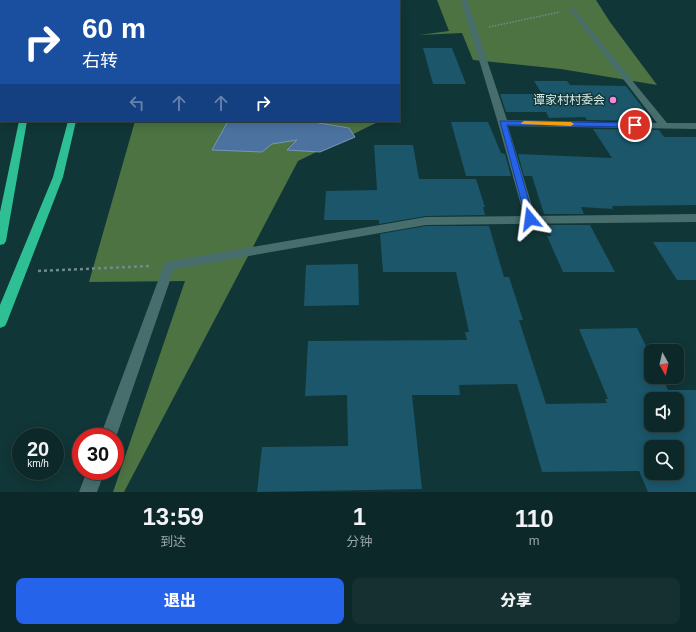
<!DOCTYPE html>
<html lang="zh">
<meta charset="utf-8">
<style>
:root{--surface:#0d2829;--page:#163031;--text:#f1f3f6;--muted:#9aa6a8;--line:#2d4446;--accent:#2563eb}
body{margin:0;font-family:Arial,"Noto Sans SC",sans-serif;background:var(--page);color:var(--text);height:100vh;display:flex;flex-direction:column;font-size:15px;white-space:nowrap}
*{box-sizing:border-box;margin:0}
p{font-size:13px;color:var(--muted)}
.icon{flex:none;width:22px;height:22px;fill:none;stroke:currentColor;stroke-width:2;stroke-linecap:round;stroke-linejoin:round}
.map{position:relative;height:492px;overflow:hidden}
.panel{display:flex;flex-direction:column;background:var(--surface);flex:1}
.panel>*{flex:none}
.top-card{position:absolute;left:0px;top:0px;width:400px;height:122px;box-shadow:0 2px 10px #0003,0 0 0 1px var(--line);background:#1a4fa0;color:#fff;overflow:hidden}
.needle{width:26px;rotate:172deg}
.fabs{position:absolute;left:644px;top:344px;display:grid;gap:8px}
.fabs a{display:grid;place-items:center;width:40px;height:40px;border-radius:8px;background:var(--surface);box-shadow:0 2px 10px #0003,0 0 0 1px var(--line);font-size:20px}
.speed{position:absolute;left:12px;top:428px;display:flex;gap:8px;font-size:20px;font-weight:700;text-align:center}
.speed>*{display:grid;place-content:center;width:52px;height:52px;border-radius:50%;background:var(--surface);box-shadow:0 2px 10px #0003,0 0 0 1px var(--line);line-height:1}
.speed small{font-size:10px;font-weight:400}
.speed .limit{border:6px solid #d22;background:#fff;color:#111}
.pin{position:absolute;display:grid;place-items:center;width:34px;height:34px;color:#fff;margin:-17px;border:2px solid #fff;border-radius:50%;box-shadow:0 1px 4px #0007}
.me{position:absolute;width:44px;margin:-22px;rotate:344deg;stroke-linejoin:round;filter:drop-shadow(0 0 3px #0008)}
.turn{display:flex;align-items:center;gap:14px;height:84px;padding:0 16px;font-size:18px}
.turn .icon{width:52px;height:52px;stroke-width:2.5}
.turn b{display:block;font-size:28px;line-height:34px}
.lanes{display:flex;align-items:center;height:38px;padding:0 16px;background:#0003;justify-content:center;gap:20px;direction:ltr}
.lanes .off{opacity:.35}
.eta{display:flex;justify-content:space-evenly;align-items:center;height:68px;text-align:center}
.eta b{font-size:24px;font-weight:800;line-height:28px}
.button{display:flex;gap:8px;margin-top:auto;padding:8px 16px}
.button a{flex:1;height:46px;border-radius:8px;background:var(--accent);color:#fff;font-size:16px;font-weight:800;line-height:46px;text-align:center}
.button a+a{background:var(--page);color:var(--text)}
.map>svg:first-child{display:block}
.forest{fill:#4d7343}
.water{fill:#4c73a0;stroke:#7697b7}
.building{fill:#1b566a;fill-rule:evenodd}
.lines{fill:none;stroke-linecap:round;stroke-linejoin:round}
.path-far1{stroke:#6f8c8c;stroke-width:1.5;stroke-dasharray:1.5 1.5;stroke-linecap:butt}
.path{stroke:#6f8c8c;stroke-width:2.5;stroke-dasharray:3 3;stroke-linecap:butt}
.minor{fill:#486d6d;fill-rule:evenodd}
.highway{fill:#2ec094;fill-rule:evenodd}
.route{fill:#2563eb;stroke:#184099}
.slow{fill:#f59e0b}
.poi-dot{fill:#ff85df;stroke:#113637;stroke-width:1.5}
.labels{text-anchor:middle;stroke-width:3;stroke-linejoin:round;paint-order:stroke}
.far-poi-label{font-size:12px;fill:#d9ecec;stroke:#113637;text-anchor:end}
</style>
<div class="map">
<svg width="696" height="492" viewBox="0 0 696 492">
<rect width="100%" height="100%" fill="#113637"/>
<path class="forest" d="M 437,0 L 596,0 L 610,22 L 657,85 L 561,69 L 473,60 L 462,33 L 419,35 L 449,31 Z
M 135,121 L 380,121 L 298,161 L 124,492 L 113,492 L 185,281 L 89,282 Z"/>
<path class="water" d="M 228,121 L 307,121 L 349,128 L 355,137 L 320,152 L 287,150 L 297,140 L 272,144 L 262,152 L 212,150 Z"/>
<path class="building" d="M 423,48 L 452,48 L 466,84 L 433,84 Z
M 534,81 L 567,81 L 570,85 L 626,86 L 653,121 L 587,120 L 585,117 L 549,118 L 546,112 L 506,112 L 500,94 L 542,94 Z
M 451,122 L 488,122 L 501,153 L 505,154 L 511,176 L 466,176 Z
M 593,129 L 659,130 L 664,137 L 696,137 L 696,205 L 612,206 L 613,209 L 581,207 L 584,214 L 544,214 L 532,176 L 524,176 L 518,154 L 612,158 Z
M 374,145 L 413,145 L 419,179 L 476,179 L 485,207 L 483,207 L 485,215 L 426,216 L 379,224 L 379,220 L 324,220 L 326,191 L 377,190 Z
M 548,225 L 590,225 L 615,272 L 563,272 L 547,236 L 551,236 Z
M 426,226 L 489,226 L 504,277 L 509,277 L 523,320 L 519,320 L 546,404 L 607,403 L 605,399 L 608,399 L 579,329 L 637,328 L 651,356 L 651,377 L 662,377 L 668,390 L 696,390 L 696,492 L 648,492 L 639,471 L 542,472 L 517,384 L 459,385 L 460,395 L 412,395 L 422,489 L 257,492 L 262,447 L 348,446 L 347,395 L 305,396 L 308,341 L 467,340 L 465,332 L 469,332 L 456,272 L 383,272 L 380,234 ZM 651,399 L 677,399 L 677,425 L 651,425 ZM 651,447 L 677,447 L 677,473 L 651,473 Z
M 653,242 L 696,242 L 696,280 L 677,280 Z
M 358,264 L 359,305 L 304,306 L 306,265 Z"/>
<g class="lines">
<path class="path-far1" d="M 489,27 L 560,12"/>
<path class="path" d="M 38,271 L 151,266"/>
<path class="minor" d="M 461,0 L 467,0 L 507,120 L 657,123 L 570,10 L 569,9 L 572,7 L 667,123 L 696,123 L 696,129 L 508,126 L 535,216 L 696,214 L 696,222 L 426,225 L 174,269 L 115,440 L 115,437 L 100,437 L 165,262 L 426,217 L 524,216 L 498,123 Z
M 87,471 L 105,471 L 97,492 L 79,492 Z"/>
<path class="highway" d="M 44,0 L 50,0 L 50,1 L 44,1 Z
M 19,121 L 27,121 L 6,241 L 4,244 L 0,245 L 0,212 Z
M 68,121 L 76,121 L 63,177 L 7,322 L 5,326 L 0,328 L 0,305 L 53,177 Z"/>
</g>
<path class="route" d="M 500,121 L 635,123 L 638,125 L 635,127 L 507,125 L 534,219 L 530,222 L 526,219 Z"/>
<path class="slow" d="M 524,121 L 571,122 L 574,124 L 571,126 L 522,124 L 521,123 Z"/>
<circle class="poi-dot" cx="613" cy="100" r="4"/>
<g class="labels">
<g class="far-poi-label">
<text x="605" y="104">谭家村村委会</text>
</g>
</g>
</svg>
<div class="fabs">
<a><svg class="needle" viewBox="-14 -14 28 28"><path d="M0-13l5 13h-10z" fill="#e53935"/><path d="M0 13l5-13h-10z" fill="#9aa6a8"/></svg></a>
<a><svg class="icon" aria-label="sound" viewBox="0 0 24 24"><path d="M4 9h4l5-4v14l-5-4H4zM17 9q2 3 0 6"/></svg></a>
<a><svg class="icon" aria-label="search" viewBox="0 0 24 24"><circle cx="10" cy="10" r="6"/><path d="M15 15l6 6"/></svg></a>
</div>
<div class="speed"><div>20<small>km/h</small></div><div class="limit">30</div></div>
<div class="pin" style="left:635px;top:125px;background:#d93025"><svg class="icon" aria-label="arrive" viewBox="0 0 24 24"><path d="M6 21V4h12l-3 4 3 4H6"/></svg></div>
<svg class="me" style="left:530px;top:219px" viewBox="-20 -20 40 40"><path d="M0-17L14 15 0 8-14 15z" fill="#2563eb" stroke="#fff" stroke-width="4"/></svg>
<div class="top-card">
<div class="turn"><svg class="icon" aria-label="right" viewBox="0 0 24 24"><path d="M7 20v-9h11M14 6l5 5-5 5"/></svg><div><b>60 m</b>右转</div></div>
<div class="lanes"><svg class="icon off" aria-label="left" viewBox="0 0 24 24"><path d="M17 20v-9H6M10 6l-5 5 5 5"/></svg><svg class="icon off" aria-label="ahead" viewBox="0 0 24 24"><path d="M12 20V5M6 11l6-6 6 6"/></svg><svg class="icon off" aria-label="ahead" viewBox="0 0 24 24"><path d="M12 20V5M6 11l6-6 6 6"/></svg><svg class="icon" aria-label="right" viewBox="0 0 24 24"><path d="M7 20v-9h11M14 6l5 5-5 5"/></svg></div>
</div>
</div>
<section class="panel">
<div class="eta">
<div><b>13:59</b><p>到达</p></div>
<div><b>1</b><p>分钟</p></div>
<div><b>110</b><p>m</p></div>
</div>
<div class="button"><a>退出</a><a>分享</a></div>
</section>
